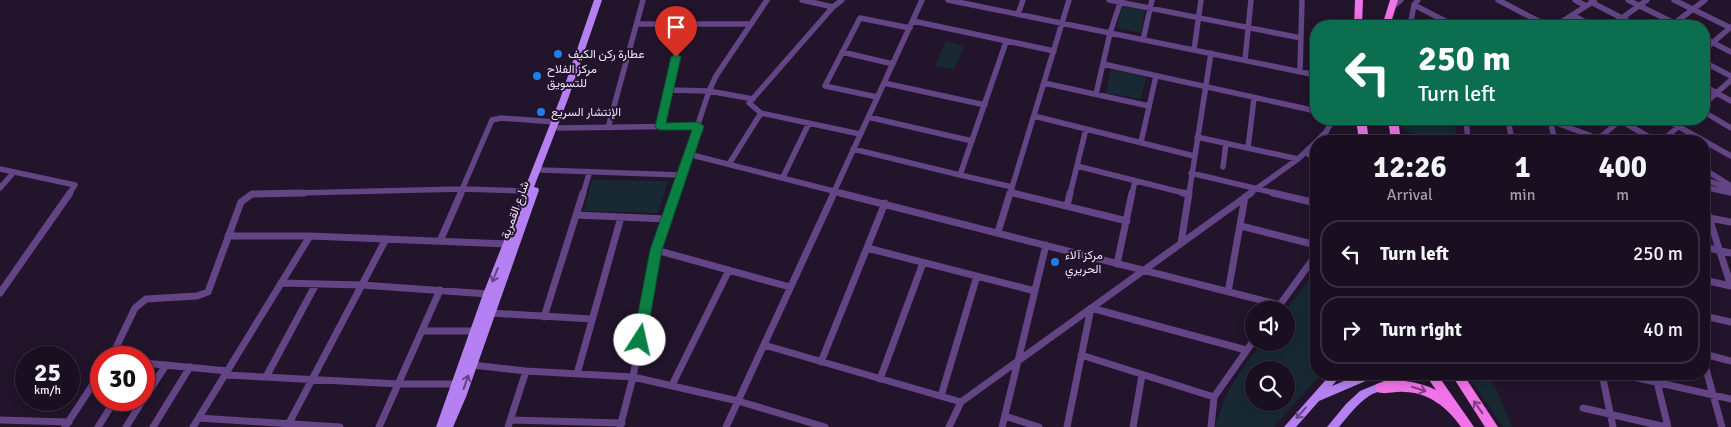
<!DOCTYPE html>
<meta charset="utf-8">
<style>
:root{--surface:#1a0f20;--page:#271d2d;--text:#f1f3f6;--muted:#9f9ca5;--line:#382f3e}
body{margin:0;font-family:Signika,Vazirmatn,sans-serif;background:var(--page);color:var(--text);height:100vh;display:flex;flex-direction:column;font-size:19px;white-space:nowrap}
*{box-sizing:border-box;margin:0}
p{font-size:16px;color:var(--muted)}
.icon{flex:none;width:28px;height:28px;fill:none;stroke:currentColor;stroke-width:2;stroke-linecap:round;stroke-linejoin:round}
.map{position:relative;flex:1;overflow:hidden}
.side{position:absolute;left:1310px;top:135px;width:400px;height:245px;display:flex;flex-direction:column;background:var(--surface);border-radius:20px;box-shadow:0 2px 12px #0003,0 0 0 1px var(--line)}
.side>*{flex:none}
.guide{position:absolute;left:1310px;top:20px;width:400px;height:105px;border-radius:20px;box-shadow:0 2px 12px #0003,0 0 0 1px var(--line);background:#0b6e4f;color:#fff;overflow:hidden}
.buttons{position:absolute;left:1245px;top:301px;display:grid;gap:10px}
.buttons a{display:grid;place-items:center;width:50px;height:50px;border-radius:50%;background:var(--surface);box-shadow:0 2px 12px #0003,0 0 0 1px var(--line);font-size:25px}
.speed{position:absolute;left:15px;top:346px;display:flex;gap:10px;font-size:25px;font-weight:700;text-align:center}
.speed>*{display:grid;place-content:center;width:65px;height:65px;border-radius:50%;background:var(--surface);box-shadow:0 2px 12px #0003,0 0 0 1px var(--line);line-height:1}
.speed small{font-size:12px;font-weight:400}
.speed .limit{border:8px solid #d22;background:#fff;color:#111}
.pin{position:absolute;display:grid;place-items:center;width:42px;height:42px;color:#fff;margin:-51px -21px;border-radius:50% 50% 50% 0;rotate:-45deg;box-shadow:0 0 5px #0007}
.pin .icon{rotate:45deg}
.me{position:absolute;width:55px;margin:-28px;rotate:10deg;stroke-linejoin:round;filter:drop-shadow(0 0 4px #0008)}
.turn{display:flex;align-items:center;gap:18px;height:105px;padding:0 25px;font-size:22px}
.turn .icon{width:65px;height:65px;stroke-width:2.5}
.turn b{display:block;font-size:35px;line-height:42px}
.eta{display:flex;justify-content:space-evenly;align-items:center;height:85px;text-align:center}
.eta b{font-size:30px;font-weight:700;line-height:35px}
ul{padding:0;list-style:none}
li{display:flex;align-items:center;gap:15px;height:68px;margin:0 10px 8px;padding:0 15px;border:2px solid var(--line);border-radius:20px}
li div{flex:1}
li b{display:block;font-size:19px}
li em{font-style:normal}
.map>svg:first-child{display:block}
.green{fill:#182934;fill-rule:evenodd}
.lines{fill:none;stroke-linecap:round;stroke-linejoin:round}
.street-far1{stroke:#634485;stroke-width:5.5}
.street{stroke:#634485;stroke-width:7}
.secondary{fill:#b581f2;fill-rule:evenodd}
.primary{fill:#f173e9;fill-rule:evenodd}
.oneway{stroke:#644585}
.oneway2{stroke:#7f3f80}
.route{fill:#0b8043;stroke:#07532c}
.poi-dot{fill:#207ee9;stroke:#22142b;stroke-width:2}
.labels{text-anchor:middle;stroke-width:4;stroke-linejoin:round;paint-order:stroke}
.poi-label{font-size:12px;fill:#f0e1fc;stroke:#22142b;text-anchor:start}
.street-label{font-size:12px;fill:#f0e1fc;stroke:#22142b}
</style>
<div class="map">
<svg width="1731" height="427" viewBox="0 0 1731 427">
<rect width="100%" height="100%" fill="#22142b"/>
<path class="green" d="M 1122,5 L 1145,10 L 1141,33 L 1117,28 Z
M 946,41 L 964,46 L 954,70 L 935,65 Z
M 1111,69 L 1146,77 L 1141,99 L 1106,93 Z
M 1397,119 L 1454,119 L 1457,141 L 1427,141 L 1403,129 Z
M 592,180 L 668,181 L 658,213 L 584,211 Z
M 1316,270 L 1316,374 L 1321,374 L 1274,427 L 1215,427 C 1226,390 1238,373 1262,343 L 1286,342 L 1286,311 ZM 1254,370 L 1286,370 L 1286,402 L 1254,402 Z
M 1467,374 L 1490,374 L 1512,427 L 1503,427 Z"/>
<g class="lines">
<path class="street-far1" d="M 802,0 L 833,7
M 842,0 L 833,7 L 749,103 L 761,113 L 860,134
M 948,0 L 1316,75
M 1109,0 L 1301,38
M 1498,0 L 1548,26
M 1575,0 L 1586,6
M 1628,0 L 1680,26
M 1674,0 L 1731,28
M 1591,2 L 1637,26
M 1414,5 L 1455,26
M 1392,7 L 1401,0
M 1018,14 L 1023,0
M 1572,15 L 1593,26
M 913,21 L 1054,51
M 637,24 L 751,24
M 1672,25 L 1705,0
M 1410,26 L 1414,5 L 1418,0
M 1555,26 L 1594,1
M 1611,26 L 1647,0
M 1704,38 L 1731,52
M 1143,40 L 1152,0
M 1194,50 L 1201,0
M 1704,50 L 1731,27
M 842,52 L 893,64
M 1245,60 L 1251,0
M 1704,62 L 1731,76
M 1103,64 L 1316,111
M 1300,71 L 1302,0
M 884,83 L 985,105
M 1044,83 L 1149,106
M 1704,86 L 1731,101
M 668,90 L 709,91 L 753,99
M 1096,94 L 1110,33 L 1121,0
M 877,97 L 825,86 L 860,18 L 910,28
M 1704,104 L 1731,80
M 1704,112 L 1731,128
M 1034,116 L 1194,156
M 868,117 L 972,141
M 1466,119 L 1468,141
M 1508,119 L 1512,141
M 1546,119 L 1605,141
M 1552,119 L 1550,120 L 1555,141
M 1618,119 L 1656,141
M 1665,119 L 1731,156
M 660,127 L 683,24
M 559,128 L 698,126
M 608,128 L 643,0
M 1197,137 L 1298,159
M 1468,139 L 1479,141
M 1317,141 L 1326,132 L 1333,119
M 1599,141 L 1598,139 L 1622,119
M 1662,141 L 1687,119
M 1141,142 L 1156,76
M 1248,148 L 1254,98
M 853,149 L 960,175 L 1006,42
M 1306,152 L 1316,160
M 688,154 L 845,194
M 729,164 L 761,113
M 1077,166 L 1188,194
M 1223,167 L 1226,143
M 0,169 L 75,185 L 69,194
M 1704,169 L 1731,186
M 542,170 L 681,175
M 1191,173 L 1279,194
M 960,175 L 1012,187
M 783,177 L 809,123
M 1704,179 L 1730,189
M 1704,187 L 1731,193
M 0,188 L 14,172
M 1010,192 L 1018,194
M 252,194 L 462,189 L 528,191
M 460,194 L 492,120 L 501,118 L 556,122
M 583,194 L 589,174
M 675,194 L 709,91 L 716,76 L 767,0
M 833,194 L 922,0
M 1010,194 L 1069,0
M 1070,194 L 1086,129
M 1132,194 L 1135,181
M 1189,194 L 1211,53
M 1249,194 L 1298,159 L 1316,142"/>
<path class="street" d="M 840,193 L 1280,305
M 1013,193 L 1127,221
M 1183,193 L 1188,194
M 1273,193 L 1316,203
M 1704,202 L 1731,286
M 1067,206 L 1070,193
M 576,215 L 666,219
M 1704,217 L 1731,222
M 1241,226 L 1316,245
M 998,232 L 1010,193
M 228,236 L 310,236
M 440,241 L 461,193
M 1181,243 L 1189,193
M 1704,247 L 1731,253
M 867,248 L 1035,291
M 656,250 L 790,287
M 1117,264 L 1132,193
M 1704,280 L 1731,286
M 281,283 L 362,285 L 488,294
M 1228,292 L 1245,197
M 0,293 L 70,193
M 1276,310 L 1316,255
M 490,313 L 592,319
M 1704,316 L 1731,322
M 544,317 L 583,193
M 422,331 L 474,331
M 764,345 L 961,402
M 1704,354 L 1731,361
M 1081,355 L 1214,397
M 111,358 L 135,308 L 146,299 L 197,296 L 208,292 L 241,202 L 252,194 L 304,193
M 821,362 L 885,203
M 1704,362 L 1722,427
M 144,363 L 228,371
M 472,365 L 526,371 L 633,377 L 738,401 L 825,427
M 577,374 L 621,217
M 1602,374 L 1613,427
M 1620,374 L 1731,399
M 1655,374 L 1668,427
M 225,375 L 399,384 L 456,384
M 266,377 L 316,284
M 880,379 L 923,263
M 672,385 L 729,270
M 941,396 L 977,276
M 144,399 L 166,365
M 1583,408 L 1666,427
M 1005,416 L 1039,427
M 199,418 L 340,427
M 0,420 L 69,422
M 511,420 L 622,423
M 65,427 L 101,372
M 98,427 L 115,400
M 126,427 L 143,400
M 153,427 L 190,367
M 193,427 L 310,236 L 508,244
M 287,427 L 386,239
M 379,427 L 440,290
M 508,427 L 526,371
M 620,427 L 633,377 L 656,250 L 675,193
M 726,427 L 834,193
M 949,427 L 961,402 L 1251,193
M 1002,427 L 1046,245
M 1067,427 L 1091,308 L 1246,350
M 1133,427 L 1142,375
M 1211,427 L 1214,397 L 1254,340"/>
<path class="secondary" d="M 594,0 L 602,0 L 568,99 L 534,187 L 538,188 L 539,190 L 466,397 L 453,427 L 436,427 L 483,294 L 560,99 Z
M 1331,374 L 1342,374 L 1332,386 L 1361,374 L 1376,374 L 1375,377 L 1319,401 L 1296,427 L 1284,427 Z
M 1401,374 L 1413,374 C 1405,389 1382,388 1369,396 C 1357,404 1348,416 1339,427 L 1327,427 L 1346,404 L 1360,391 Z"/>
<path class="primary" d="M 1355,0 L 1363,0 L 1362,26 L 1354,26 Z
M 1390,0 L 1398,0 L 1390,26 L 1382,26 Z
M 1356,119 L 1366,119 L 1369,141 L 1359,141 Z
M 1388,119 L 1398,119 L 1401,141 L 1391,141 Z
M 1425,374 L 1437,374 L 1474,427 L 1461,427 C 1448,408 1428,392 1404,392 C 1395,391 1385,395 1377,392 L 1375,388 L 1377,384 C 1395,378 1419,381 1436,390 Z
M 1451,374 L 1463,374 L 1498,427 L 1485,427 Z"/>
</g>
<defs><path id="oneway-shaft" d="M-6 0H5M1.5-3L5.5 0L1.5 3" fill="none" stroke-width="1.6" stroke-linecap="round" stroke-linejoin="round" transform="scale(1.25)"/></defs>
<g class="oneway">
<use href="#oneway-shaft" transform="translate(495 275) rotate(112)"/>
<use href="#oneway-shaft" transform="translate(466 382) rotate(-71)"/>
<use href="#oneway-shaft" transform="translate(1301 413) rotate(132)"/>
</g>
<g class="oneway2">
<use href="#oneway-shaft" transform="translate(1419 389) rotate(18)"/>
<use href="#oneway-shaft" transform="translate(1478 407) rotate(-125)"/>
</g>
<path class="route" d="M 676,54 L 681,57 L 666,123 L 698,122 L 704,126 L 662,250 L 646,340 L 644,344 L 640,346 L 635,344 L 633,340 L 650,250 L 692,130 L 660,130 L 655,127 L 671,57 Z"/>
<g class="poi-dot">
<circle cx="558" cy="54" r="5"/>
<circle cx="537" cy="76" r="5"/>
<circle cx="541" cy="112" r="5"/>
<circle cx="1055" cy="262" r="5"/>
</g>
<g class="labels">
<g class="poi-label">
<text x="568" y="58">عطارة ركن الكيف</text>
<text x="547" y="73">مركز الفلاح<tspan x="547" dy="14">للتسويق</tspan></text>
<text x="551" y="116">الإنتشار السريع</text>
<text x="1065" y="259">مركز آلاء<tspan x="1065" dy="14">الحريري</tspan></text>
</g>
<g class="street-label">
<text transform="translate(515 210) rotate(-70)" y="4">شارع القمرية</text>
</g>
</g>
</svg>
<div class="buttons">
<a><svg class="icon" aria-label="sound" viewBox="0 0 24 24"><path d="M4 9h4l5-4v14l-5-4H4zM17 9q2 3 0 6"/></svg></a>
<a><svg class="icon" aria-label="search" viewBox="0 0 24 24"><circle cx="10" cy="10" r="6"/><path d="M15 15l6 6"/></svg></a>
</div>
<div class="speed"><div>25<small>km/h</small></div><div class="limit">30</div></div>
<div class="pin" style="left:676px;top:57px;background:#d93025"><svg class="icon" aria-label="arrive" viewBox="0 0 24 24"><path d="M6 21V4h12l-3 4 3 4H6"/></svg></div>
<svg class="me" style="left:640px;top:340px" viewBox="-20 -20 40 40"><circle r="19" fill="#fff"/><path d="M0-13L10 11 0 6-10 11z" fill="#0b8043"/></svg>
<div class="guide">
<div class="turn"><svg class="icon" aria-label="left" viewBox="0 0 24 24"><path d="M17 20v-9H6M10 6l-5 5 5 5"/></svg><div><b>250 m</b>Turn left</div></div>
</div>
<section class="side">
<div class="eta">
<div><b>12:26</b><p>Arrival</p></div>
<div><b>1</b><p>min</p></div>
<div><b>400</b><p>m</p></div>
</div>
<ul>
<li><svg class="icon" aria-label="left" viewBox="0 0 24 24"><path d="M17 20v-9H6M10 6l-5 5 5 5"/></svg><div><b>Turn left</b></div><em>250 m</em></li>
<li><svg class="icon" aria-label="right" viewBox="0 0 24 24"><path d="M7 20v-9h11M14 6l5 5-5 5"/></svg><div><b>Turn right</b></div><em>40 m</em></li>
</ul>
</section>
</div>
